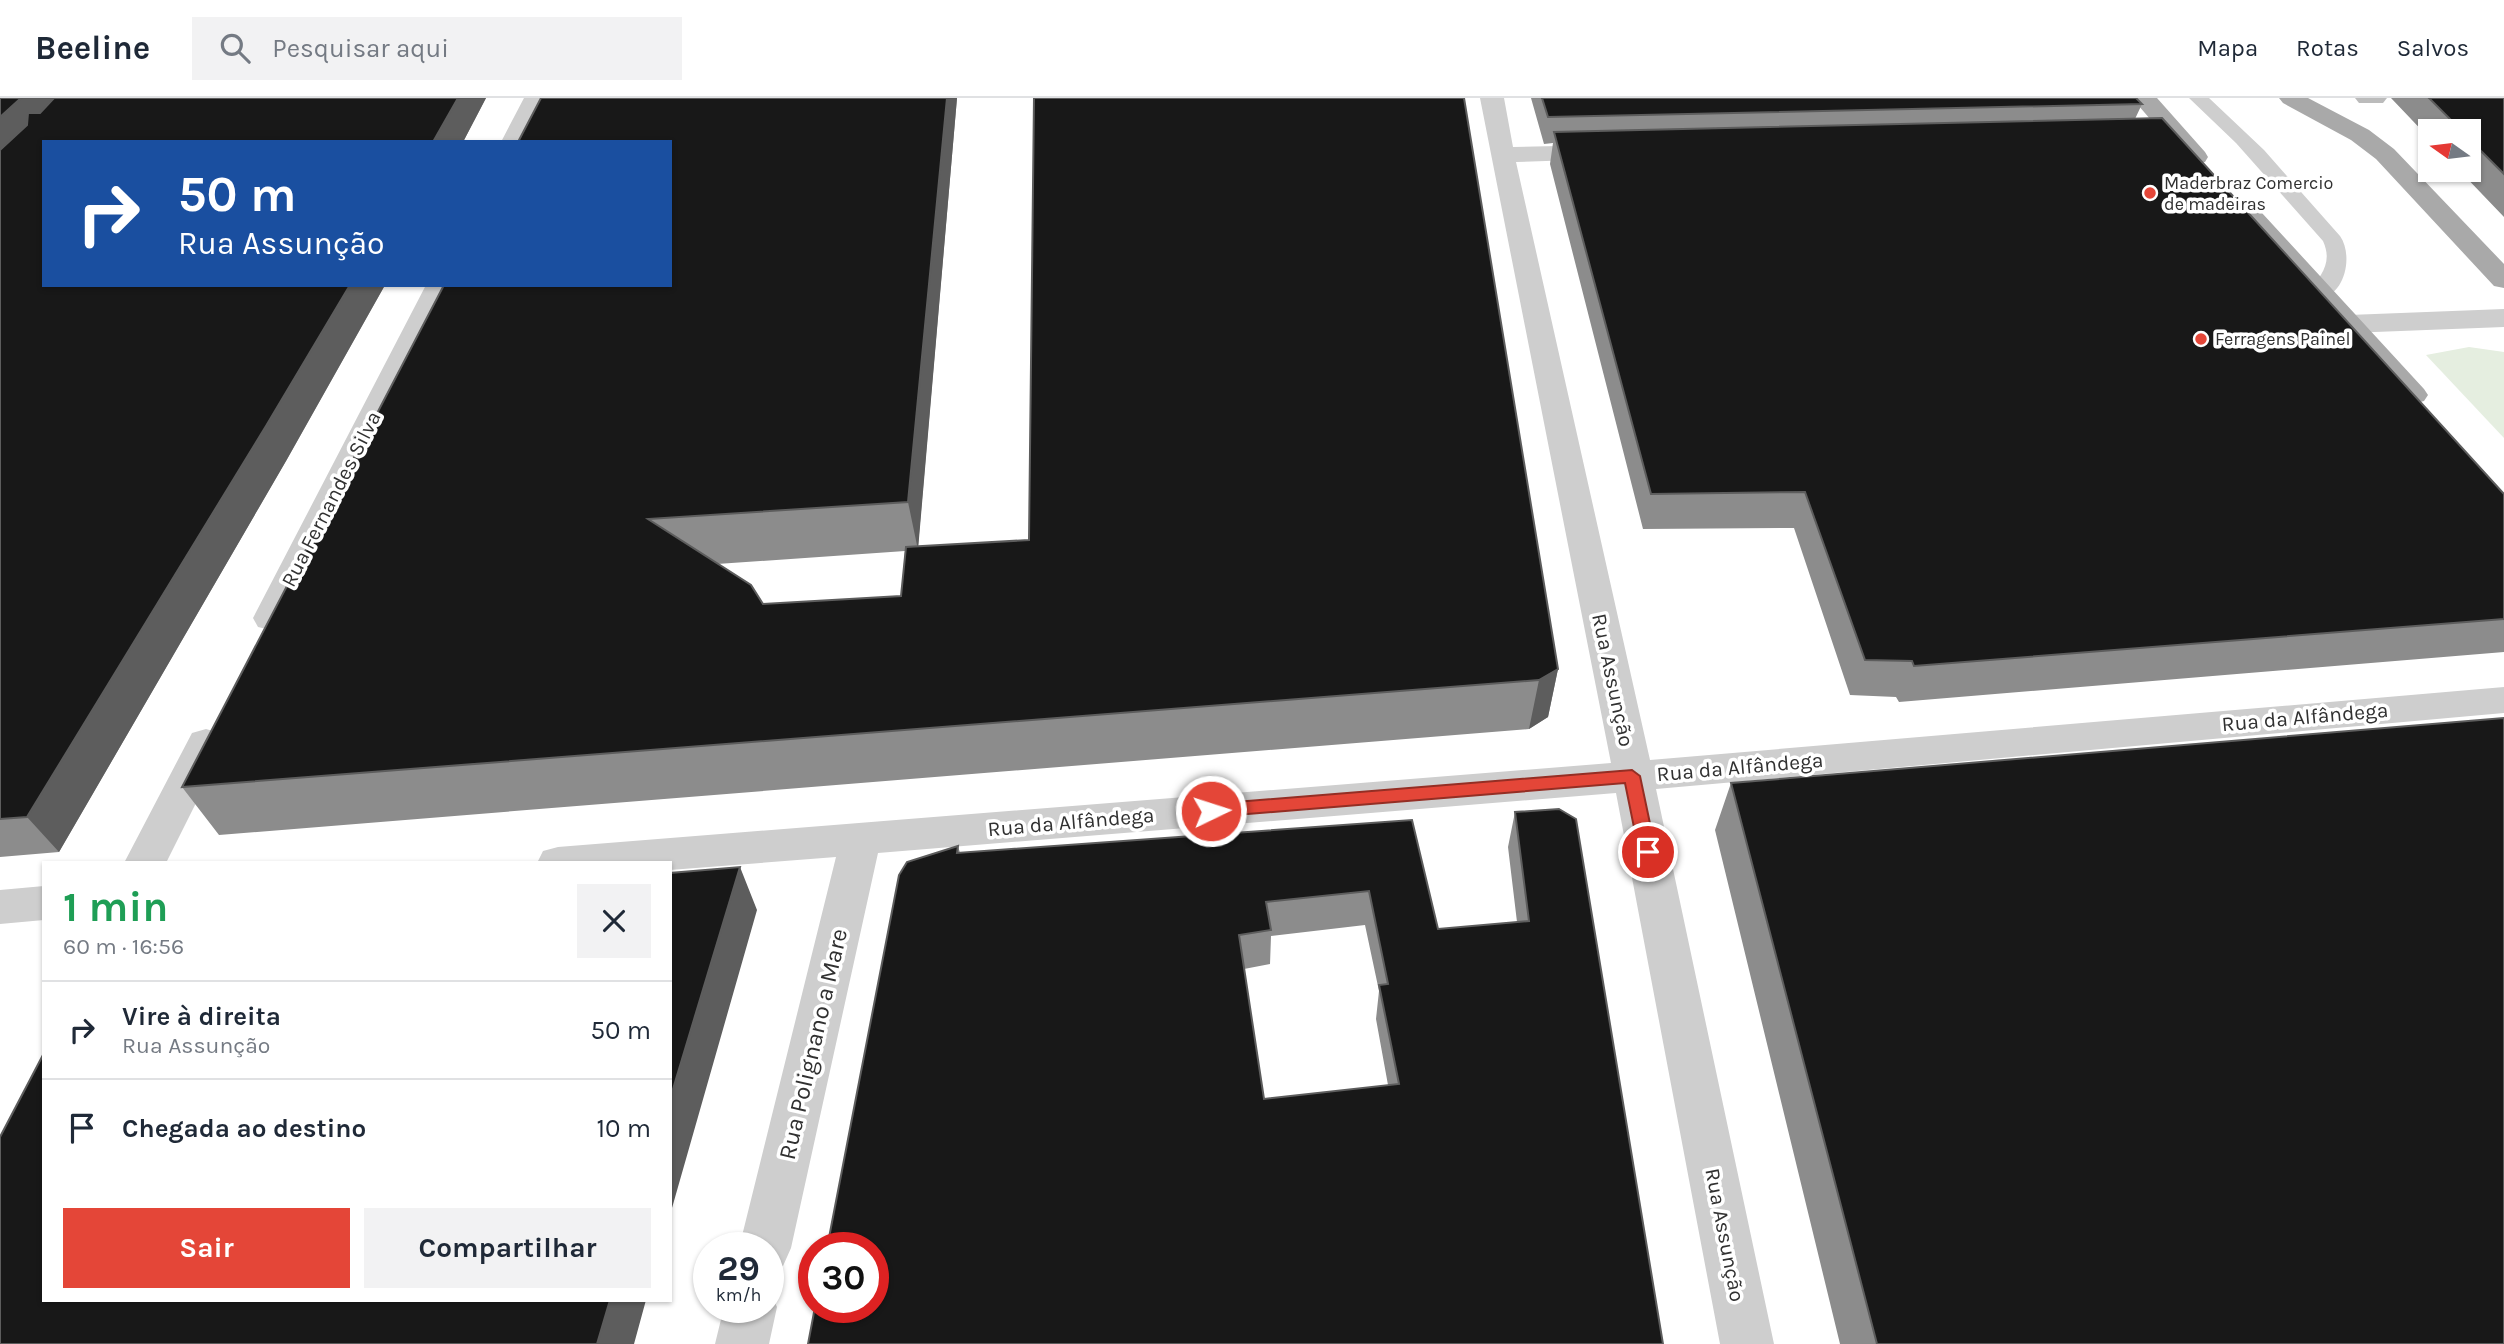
<!DOCTYPE html>
<html lang="pt">
<meta charset="utf-8">
<style>
:root{--surface:#fff;--page:#f2f2f3;--text:#1f2937;--muted:#747a83;--line:#e0e1e3;--accent:#e44638}
body{margin:0;font-family:Karla,sans-serif;background:var(--page);color:var(--text);height:100vh;display:flex;flex-direction:column;font-size:26px;white-space:nowrap}
*{box-sizing:border-box;margin:0}
p{font-size:23px;color:var(--muted)}
.icon{flex:none;width:38px;height:38px;fill:none;stroke:currentColor;stroke-width:2;stroke-linecap:round;stroke-linejoin:round}
.map{position:relative;flex:1;overflow:hidden}
.sheet{position:absolute;left:42px;top:763px;width:630px;height:441px;display:flex;flex-direction:column;background:var(--surface);border-radius:0px;box-shadow:0 2px 5px #0004}
.sheet>*{flex:none}
.top-card{position:absolute;left:42px;top:42px;width:630px;height:147px;border-radius:0px;box-shadow:0 2px 5px #0004;background:#1a4fa0;color:#fff;overflow:hidden}
.needle{width:46px;rotate:284deg}
.fabs{position:absolute;left:2418px;top:21px;display:grid;gap:14px}
.fabs a{display:grid;place-items:center;width:63px;height:63px;border-radius:0px;background:var(--surface);box-shadow:0 2px 5px #0004;font-size:35px}
.speed{position:absolute;left:693px;top:1134px;display:flex;gap:14px;font-size:35px;font-weight:700;text-align:center}
.speed>*{display:grid;place-content:center;width:91px;height:91px;border-radius:50%;background:var(--surface);box-shadow:0 2px 5px #0004;line-height:1}
.speed small{font-size:18px;font-weight:400}
.speed .limit{border:10px solid #d22;background:#fff;color:#111}
.pin{position:absolute;display:grid;place-items:center;width:60px;height:60px;color:#fff;margin:-30px;border:4px solid #fff;border-radius:50%;box-shadow:0 2px 7px #0007}
.me{position:absolute;width:77px;margin:-38px;rotate:86deg;stroke-linejoin:round;filter:drop-shadow(0 0 5px #0008)}
.turn{display:flex;align-items:center;gap:24px;height:147px;padding:0 21px;font-size:32px}
.turn .icon{width:91px;height:91px;stroke-width:2.5}
.turn b{display:block;font-size:49px;line-height:60px}
.round{display:grid;place-items:center;flex:none;width:74px;height:74px;border-radius:0px;background:var(--page)}
.head{display:flex;align-items:center;justify-content:space-between;height:119px;padding:0 21px}
h1{font-size:42px;font-weight:700;line-height:52px;color:#1e9e55}
.button{display:flex;gap:14px;margin-top:auto;padding:14px 21px}
.button a{flex:1;height:80px;border-radius:0px;background:var(--accent);color:#fff;font-size:28px;font-weight:700;line-height:80px;text-align:center}
.button a+a{background:var(--page);color:var(--text)}
ul{padding:0;list-style:none}
li{display:flex;align-items:center;gap:21px;height:98px;padding:0 21px;border-top:2px solid var(--line)}
li div{flex:1}
li b{display:block;font-size:26px}
li em{font-style:normal}
header{display:flex;align-items:center;gap:42px;box-sizing:border-box;height:98px;padding:0 35px;background:var(--surface);border-bottom:2px solid var(--line)}
header strong{font-size:33px}
nav{display:flex;gap:38px;margin-inline-start:auto;font-size:24px}
.search{width:490px;height:63px;background:var(--page);display:flex;align-items:center;gap:18px;box-sizing:border-box;padding:0 24px;border-radius:0px;color:var(--muted);font-size:26px}
.map>svg:first-child{display:block}
.green{fill:#e5eee0}
.lines{fill:none;stroke-linecap:round;stroke-linejoin:round}
.lane{fill:#cecece;fill-rule:evenodd}
.street{fill:#cecece;fill-rule:evenodd}
.secondary{fill:#bbb;fill-rule:evenodd}
.primary{fill:#a9a9a9;fill-rule:evenodd}
.wall{fill:#8c8c8c;fill-rule:evenodd}
.shaded-wall{fill:#5d5d5d}
.building{fill:#181818;stroke:#5d5d5d;stroke-width:2;fill-rule:evenodd}
.route{fill:#e44638;stroke:#942e24;stroke-width:2}
.poi-dot{fill:#e44638;stroke:#fff;stroke-width:2.5}
.labels{text-anchor:middle;stroke-width:7;stroke-linejoin:round;paint-order:stroke}
.far-poi-label{font-size:18px;fill:#313131;stroke:#fff;text-anchor:start}
.street-label{font-size:21px;fill:#313131;stroke:#fff}
.near-street-label{font-size:24px;fill:#313131;stroke:#fff}
</style>
<header>
<strong>Beeline</strong>
<div class="search"><svg class="icon" aria-label="search" viewBox="0 0 24 24"><circle cx="10" cy="10" r="6"/><path d="M15 15l6 6"/></svg>Pesquisar aqui</div>
<nav><a>Mapa</a><a>Rotas</a><a>Salvos</a></nav>
</header>
<div class="map">
<svg width="2504" height="1246" viewBox="0 0 2504 1246">
<rect width="100%" height="100%" fill="#fff"/>
<path class="green" d="M 2469,249 L 2504,254 L 2504,340 L 2426,257 Z"/>
<g class="lines">
<path class="lane" d="M 2189,0 L 2209,0 L 2264,52 L 2340,138 C 2355,159 2343,206 2312,199 L 2309,194 C 2321,177 2333,165 2323,143 L 2236,45 Z"/>
<path class="street" d="M 524,0 L 548,0 L 525,44 L 501,44 Z
M 1480,0 L 1504,0 L 1513,49 L 1604,47 L 1613,49 L 1616,54 L 1613,59 L 1604,61 L 1516,64 L 1650,662 L 2504,589 L 2504,615 L 1656,691 L 1774,1246 L 1720,1246 L 1616,695 L 878,755 L 791,1150 L 783,1168 L 768,1173 L 768,1150 L 739,1150 L 836,759 L 670,772 L 670,765 L 537,765 L 543,753 L 558,749 L 1611,665 Z
M 426,187 L 454,187 L 289,520 L 284,529 L 271,532 L 258,529 L 253,520 Z
M 2504,211 L 2504,229 L 2349,235 L 2339,232 L 2335,226 L 2339,220 L 2349,217 Z
M 206,631 L 220,635 L 226,645 L 166,765 L 124,765 L 192,635 Z
M 44,788 L 44,822 L 0,826 L 0,792 Z
M 768,1190 L 777,1209 L 769,1246 L 715,1246 L 724,1209 L 768,1209 Z"/>
<path class="secondary" d="M 2355,0 L 2387,0 L 2383,5 L 2359,5 Z"/>
<path class="primary" d="M 2132,0 L 2157,0 L 2205,54 L 2208,59 L 2205,64 L 2196,66 L 2187,64 Z
M 2279,0 L 2308,0 L 2369,32 L 2394,51 L 2504,166 L 2504,190 L 2494,188 L 2376,61 L 2351,42 L 2283,5 Z
M 2253,113 L 2262,115 L 2424,291 L 2428,297 L 2424,303 L 2413,306 L 2402,303 L 2244,127 L 2240,121 L 2244,115 Z"/>
</g>
<path class="wall" d="M 0,0 L 486,0 L 463,44 L 44,187 L 385,187 L 286,363 L 59,754 L 0,759 Z
M 541,0 L 957,0 L 918,448 L 1558,571 L 1548,619 L 1529,631 L 219,737 L 182,689 ZM 905,453 L 901,498 L 763,506 L 717,466 Z
M 1531,0 L 2136,0 L 2142,6 L 2135,21 L 2504,396 L 2504,554 L 1899,604 L 1896,599 L 1850,597 L 1794,430 L 1643,431 L 1550,66 L 1553,45 L 1544,46 Z
M 2391,0 L 2504,0 L 2504,119 L 2459,72 L 2469,72 L 2469,33 L 2431,33 L 2431,42 Z
M 1731,685 L 2504,1246 L 1840,1246 L 1715,732 Z
M 1515,714 L 1663,1246 L 808,1246 L 958,748 L 960,755 L 1412,722 L 1438,831 L 1517,824 L 1508,749 ZM 1365,827 L 1379,893 L 1376,921 L 1388,987 L 1264,1001 L 1244,871 L 1270,866 L 1271,838 Z"/>
<path class="shaded-wall" d="M 21,0 L 71,0 L 0,68 L 0,19 Z
M 458,0 L 486,0 L 463,44 L 433,44 Z
M 947,0 L 957,0 L 918,452 L 908,404 Z
M 350,187 L 385,187 L 286,363 L 59,754 L 27,719 Z
M 1558,571 L 1548,619 L 1529,631 L 1539,582 Z
M 740,769 L 757,812 L 670,1117 L 670,1001 Z
M 610,1202 L 646,1202 L 634,1246 L 597,1246 Z"/>
<path class="building" d="M 0,0 L 21,0 L 0,19 Z
M 54,0 L 458,0 L 433,44 L 44,44 L 44,187 L 350,187 L 266,328 L 27,719 L 0,721 L 0,52 L 27,27 L 28,15 L 40,15 Z
M 541,0 L 947,0 L 908,404 L 648,421 L 751,487 L 763,506 L 901,498 L 906,449 L 1029,442 L 1034,0 L 1464,0 L 1558,571 L 1539,582 L 182,689 L 444,187 L 670,187 L 670,44 L 518,44 Z
M 1542,0 L 2136,0 L 2142,6 L 1548,19 Z
M 2429,0 L 2504,0 L 2504,76 L 2469,41 L 2469,33 L 2462,33 Z
M 2162,20 L 2504,396 L 2504,521 L 1914,568 L 1912,563 L 1865,562 L 1805,394 L 1651,396 L 1554,34 Z
M 2504,620 L 2504,1246 L 1877,1246 L 1731,685 Z
M 1559,711 L 1576,721 L 1663,1246 L 808,1246 L 815,1209 L 873,1209 L 873,1150 L 827,1150 L 899,777 L 907,764 L 958,748 L 957,755 L 1412,722 L 1438,831 L 1529,823 L 1515,714 ZM 1369,793 L 1388,886 L 1379,887 L 1399,986 L 1264,1001 L 1239,837 L 1271,832 L 1266,804 Z
M 740,769 L 670,1001 L 670,775 Z
M 44,955 L 44,1202 L 610,1202 L 597,1246 L 0,1246 L 0,1039 Z"/>
<path class="route" d="M 1632,672 L 1640,678 L 1656,754 L 1654,759 L 1642,759 L 1639,754 L 1625,685 L 1211,719 L 1205,717 L 1203,713 L 1205,708 L 1211,706 Z"/>
<g class="poi-dot">
<circle cx="2150" cy="95" r="7"/>
<circle cx="2201" cy="241" r="7"/>
</g>
<g class="labels">
<g class="far-poi-label">
<text x="2164" y="91">Maderbraz Comercio<tspan x="2164" dy="21">de madeiras</tspan></text>
<text x="2215" y="247">Ferragens Painel</text>
</g>
<g class="street-label">
<text transform="translate(331 401) rotate(-63)" y="7">Rua Fernandes Silva</text>
<text transform="translate(1613 582) rotate(78)" y="7">Rua Assunção</text>
<text transform="translate(2305 619) rotate(-5)" y="7">Rua da Alfândega</text>
<text transform="translate(1740 669) rotate(-5)" y="7">Rua da Alfândega</text>
<text transform="translate(1071 724) rotate(-5)" y="7">Rua da Alfândega</text>
<text transform="translate(1725 1137) rotate(79)" y="7">Rua Assunção</text>
</g>
<g class="near-street-label">
<text transform="translate(813 946) rotate(-77)" y="8">Rua Polignano a Mare</text>
</g>
</g>
</svg>
<div class="fabs">
<a><svg class="needle" viewBox="-14 -14 28 28"><path d="M0-13l5 13h-10z" fill="#e53935"/><path d="M0 13l5-13h-10z" fill="#747a83"/></svg></a>
</div>
<div class="speed"><div>29<small>km/h</small></div><div class="limit">30</div></div>
<div class="pin" style="left:1648px;top:754px;background:#d93025"><svg class="icon" aria-label="arrive" viewBox="0 0 24 24"><path d="M6 21V4h12l-3 4 3 4H6"/></svg></div>
<svg class="me" style="left:1211px;top:713px" viewBox="-20 -20 40 40"><circle r="17" fill="#e44638" stroke="#fff" stroke-width="3"/><path d="M0-11L8 9 0 5-8 9z" fill="#fff"/></svg>
<div class="top-card">
<div class="turn"><svg class="icon" aria-label="right" viewBox="0 0 24 24"><path d="M7 20v-9h11M14 6l5 5-5 5"/></svg><div><b>50 m</b>Rua Assunção</div></div>
</div>
<section class="sheet">
<div class="head"><div><h1>1 min</h1><p>60 m · 16:56</p></div><a class="round"><svg class="icon" aria-label="close" viewBox="0 0 24 24"><path d="M6 6l12 12M18 6L6 18"/></svg></a></div>
<ul>
<li><svg class="icon" aria-label="right" viewBox="0 0 24 24"><path d="M7 20v-9h11M14 6l5 5-5 5"/></svg><div><b>Vire à direita</b><p>Rua Assunção</p></div><em>50 m</em></li>
<li><svg class="icon" aria-label="arrive" viewBox="0 0 24 24"><path d="M6 21V4h12l-3 4 3 4H6"/></svg><div><b>Chegada ao destino</b></div><em>10 m</em></li>
</ul>
<div class="button"><a>Sair</a><a>Compartilhar</a></div>
</section>
</div>
